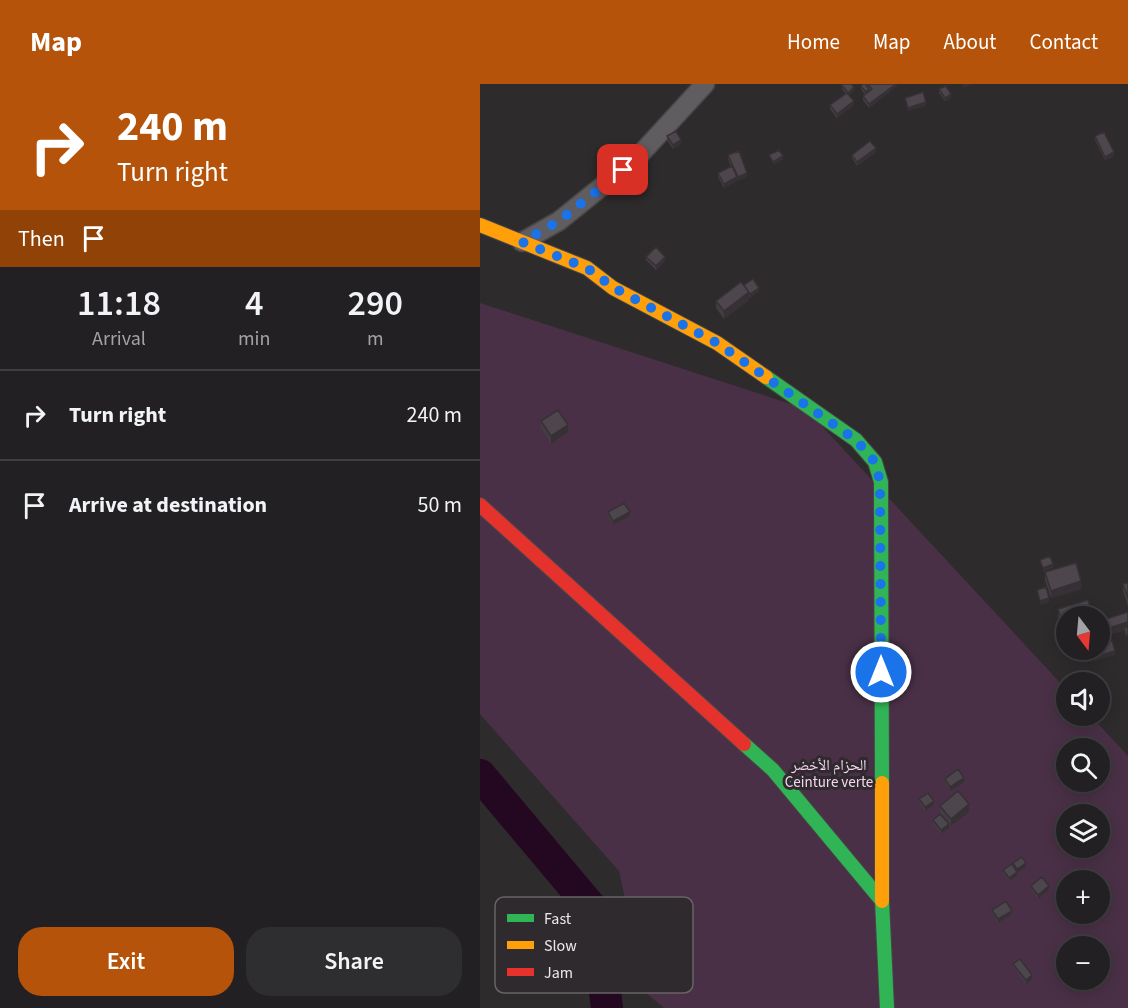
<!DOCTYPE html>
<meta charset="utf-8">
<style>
:root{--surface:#222022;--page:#2e2d2f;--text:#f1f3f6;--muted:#a2a3a5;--line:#3f3e40;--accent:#b45309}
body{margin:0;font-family:"Source Sans 3","Noto Naskh Arabic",sans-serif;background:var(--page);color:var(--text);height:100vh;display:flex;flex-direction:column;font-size:22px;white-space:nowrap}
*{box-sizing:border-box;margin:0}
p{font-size:20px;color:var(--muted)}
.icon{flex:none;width:33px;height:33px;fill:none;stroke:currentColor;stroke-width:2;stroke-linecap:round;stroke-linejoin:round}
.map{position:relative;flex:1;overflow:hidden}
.drawer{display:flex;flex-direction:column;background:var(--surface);width:480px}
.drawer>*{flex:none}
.guide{background:#b45309;color:#fff;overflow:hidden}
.needle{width:39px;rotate:164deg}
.tools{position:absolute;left:576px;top:522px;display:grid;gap:12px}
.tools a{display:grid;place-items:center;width:54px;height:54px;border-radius:50%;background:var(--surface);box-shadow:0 3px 15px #0003,0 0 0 2px var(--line);font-size:30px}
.pin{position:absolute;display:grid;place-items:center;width:51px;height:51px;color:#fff;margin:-26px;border-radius:12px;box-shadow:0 3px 9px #0006}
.me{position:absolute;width:66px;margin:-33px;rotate:0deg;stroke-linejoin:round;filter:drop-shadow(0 0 4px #0008)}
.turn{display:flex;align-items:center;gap:21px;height:126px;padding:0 18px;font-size:27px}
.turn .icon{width:78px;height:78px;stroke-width:2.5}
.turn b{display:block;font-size:42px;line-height:51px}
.then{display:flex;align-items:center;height:57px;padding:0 18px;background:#0003;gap:12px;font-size:22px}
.eta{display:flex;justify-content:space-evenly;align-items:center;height:102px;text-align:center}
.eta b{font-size:36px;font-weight:600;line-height:42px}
.cta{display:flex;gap:12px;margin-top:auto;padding:12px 18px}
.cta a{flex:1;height:69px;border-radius:24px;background:var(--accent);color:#fff;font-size:24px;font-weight:600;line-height:69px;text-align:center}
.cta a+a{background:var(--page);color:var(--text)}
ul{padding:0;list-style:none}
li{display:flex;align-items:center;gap:18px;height:90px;padding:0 18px;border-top:2px solid var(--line)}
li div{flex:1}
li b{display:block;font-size:22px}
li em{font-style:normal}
header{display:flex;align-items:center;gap:36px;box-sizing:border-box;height:84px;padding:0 30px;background:var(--accent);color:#fff}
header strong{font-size:28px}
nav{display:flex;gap:33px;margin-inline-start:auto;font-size:21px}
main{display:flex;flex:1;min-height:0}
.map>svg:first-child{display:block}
.green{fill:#493046;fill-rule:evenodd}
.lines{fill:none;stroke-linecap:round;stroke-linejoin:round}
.river{stroke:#240822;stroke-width:32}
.street-casing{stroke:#494649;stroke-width:21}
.fast-casing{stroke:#494649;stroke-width:16}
.slow-casing{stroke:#494649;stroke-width:16}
.jam-casing{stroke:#494649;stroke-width:16}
.street{stroke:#5f5d5f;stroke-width:18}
.fast{stroke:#30b455;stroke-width:14}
.slow{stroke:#ff9f0a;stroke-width:14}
.jam{stroke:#e5322d;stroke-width:14}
.wall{fill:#433c42}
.shaded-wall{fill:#373136}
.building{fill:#4e464d;stroke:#373136;stroke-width:1.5}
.route{stroke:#1a73e8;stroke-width:10;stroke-dasharray:0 18}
.labels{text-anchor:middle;stroke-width:6;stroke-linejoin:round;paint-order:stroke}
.park-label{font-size:15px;fill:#f8d3f3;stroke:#2f2a2e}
.key{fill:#2f2a2e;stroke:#676367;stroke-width:1.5}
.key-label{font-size:16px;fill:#ebe8eb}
</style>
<header>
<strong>Map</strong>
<nav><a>Home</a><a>Map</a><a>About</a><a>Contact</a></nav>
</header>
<main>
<section class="drawer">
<div class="guide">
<div class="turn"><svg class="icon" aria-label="right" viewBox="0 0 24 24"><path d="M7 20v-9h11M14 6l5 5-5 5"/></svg><div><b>240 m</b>Turn right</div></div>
<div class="then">Then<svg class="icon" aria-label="arrive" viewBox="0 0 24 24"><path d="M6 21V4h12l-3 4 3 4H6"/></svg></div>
</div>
<div class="eta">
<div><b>11:18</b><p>Arrival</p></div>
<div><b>4</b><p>min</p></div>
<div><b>290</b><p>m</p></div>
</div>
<ul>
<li><svg class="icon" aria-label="right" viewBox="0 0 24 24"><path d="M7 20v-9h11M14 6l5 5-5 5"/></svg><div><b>Turn right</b></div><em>240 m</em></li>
<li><svg class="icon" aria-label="arrive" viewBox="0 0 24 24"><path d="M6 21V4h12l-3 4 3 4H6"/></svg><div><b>Arrive at destination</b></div><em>50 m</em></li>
</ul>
<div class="cta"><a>Exit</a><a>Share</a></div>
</section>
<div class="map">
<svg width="648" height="924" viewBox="0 0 648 924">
<rect width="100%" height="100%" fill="#2e2b2d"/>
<path class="green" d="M 0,219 L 326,325 L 586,605 L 586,632 L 611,632 L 648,672 L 648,924 L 184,924 L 165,908 L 139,787 L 0,630 ZM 586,664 L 620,664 L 620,698 L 586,698 ZM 586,730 L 620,730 L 620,764 L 586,764 ZM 586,796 L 620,796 L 620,830 L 586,830 ZM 586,862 L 620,862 L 620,896 L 586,896 Z"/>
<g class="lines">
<path class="river" d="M 0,691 L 115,828 L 127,924"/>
<g class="street-casing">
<path id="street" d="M 42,158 L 79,137 L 156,75 L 225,0"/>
</g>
<g class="fast-casing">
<path id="fast" d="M 286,293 L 376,356 L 395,378 L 401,398 L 402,699
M 264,660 L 293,686 L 402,817 L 407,924"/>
</g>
<g class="slow-casing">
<path id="slow" d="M 0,141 L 107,184 L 133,204 L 237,259 L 286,293
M 402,699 L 402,817"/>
</g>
<g class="jam-casing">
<path id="jam" d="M 0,421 L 264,660"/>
</g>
<use href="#street" class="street"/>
<use href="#fast" class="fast"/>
<use href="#slow" class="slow"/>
<use href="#jam" class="jam"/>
</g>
<path class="wall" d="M 383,0 L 417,0 L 417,2 L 389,24 L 383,16 L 383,12 L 385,11 L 381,5 L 381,2 Z
M 362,1 L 374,7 L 369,11 L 374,21 L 357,34 L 350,25 L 350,21 L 366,10 L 362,5 Z
M 459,5 L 471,14 L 465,17 L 459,9 Z
M 187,52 L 201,60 L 193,65 L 187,56 Z
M 615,52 L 634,72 L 625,76 L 615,56 Z
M 396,68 L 377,82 L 372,74 L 372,71 Z
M 248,71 L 267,93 L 258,96 L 257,94 L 257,97 L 244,104 L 238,93 L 238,89 L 251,82 L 248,75 Z
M 166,173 L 185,177 L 176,186 L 166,176 Z
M 264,201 L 279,207 L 270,214 L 269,212 L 269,216 L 244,235 L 236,224 L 236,217 Z
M 61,337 L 88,348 L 71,360 L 61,344 Z
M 128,428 L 150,432 L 133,441 L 128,432 Z
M 565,488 L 601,505 L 571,514 L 565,496 Z
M 648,499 L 648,522 L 643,507 L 643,500 Z
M 578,525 L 613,532 L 584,552 L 578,532 Z
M 465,695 L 484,698 L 470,707 L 465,698 Z
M 439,715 L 454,721 L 445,727 L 439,719 Z
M 460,722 L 489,728 L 471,742 L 460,729 Z
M 453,736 L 469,744 L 461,750 L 453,740 Z
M 533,779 L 546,783 L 537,789 L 537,792 L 529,797 L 523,789 L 523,786 L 533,781 Z
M 551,802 L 569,806 L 558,815 L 551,805 Z
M 512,826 L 532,830 L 518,839 L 512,829 Z
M 533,880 L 552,895 L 546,900 L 533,883 Z"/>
<path class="shaded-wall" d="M 416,0 L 417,0 L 417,2 L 389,24 L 389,20 Z
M 485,0 L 492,0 L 483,4 L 483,1 Z
M 374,3 L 374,7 L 368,12 L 368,9 Z
M 471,10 L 471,14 L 465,17 L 465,14 Z
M 374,17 L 374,21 L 357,34 L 357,30 Z
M 446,18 L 446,22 L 428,27 L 428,24 Z
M 201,56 L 201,60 L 193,65 L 193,61 Z
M 396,64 L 396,68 L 377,82 L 377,78 Z
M 634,68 L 634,72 L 625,76 L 625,73 Z
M 303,72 L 303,76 L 293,81 L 293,78 Z
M 267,89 L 267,93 L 258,96 L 258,93 Z
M 257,93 L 257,97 L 244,104 L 244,100 Z
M 185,173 L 185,177 L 176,186 L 176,182 Z
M 279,204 L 279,207 L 270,214 L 270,210 Z
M 269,208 L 269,216 L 244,235 L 244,227 Z
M 88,341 L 88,348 L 71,360 L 71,352 Z
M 150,428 L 150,432 L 133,441 L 133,437 Z
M 573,480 L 573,484 L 563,488 L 563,484 Z
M 601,497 L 601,505 L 571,514 L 571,507 Z
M 569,514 L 569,518 L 560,521 L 560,517 Z
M 648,538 L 648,546 L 644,544 L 644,547 L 629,551 L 629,544 Z
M 584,544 L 586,544 L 586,551 L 584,552 Z
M 631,551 L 631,559 L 620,562 L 620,555 Z
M 635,567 L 635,571 L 614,577 L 614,573 Z
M 484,694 L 484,698 L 470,707 L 470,703 Z
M 454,717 L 454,721 L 445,727 L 445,723 Z
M 489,720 L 489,728 L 471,742 L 471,735 Z
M 469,740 L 469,744 L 461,750 L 461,746 Z
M 546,779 L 546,783 L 537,789 L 537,792 L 529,797 L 529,794 L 537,788 L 537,785 Z
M 569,802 L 569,806 L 558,815 L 558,811 Z
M 532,827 L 532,830 L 518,839 L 518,835 Z
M 552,891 L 552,895 L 546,900 L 546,896 Z"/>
<path class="building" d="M 363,0 L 371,0 L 374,3 L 368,9 L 362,1 Z
M 383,0 L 385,0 L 389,5 L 386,8 L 381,2 Z
M 388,0 L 416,0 L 389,20 L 383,12 L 392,5 Z
M 466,2 L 471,10 L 465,14 L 459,5 Z
M 443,8 L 446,18 L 428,24 L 425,14 Z
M 367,9 L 374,17 L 357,30 L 350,21 Z
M 196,47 L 201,56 L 193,61 L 187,52 Z
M 624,48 L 634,68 L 625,73 L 615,52 Z
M 390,57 L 396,64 L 377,78 L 372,71 Z
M 299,66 L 303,72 L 293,78 L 289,71 Z
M 259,67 L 267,89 L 258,93 L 248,71 Z
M 252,82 L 257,93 L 244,100 L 238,89 Z
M 176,163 L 185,173 L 176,182 L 166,173 Z
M 273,195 L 279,204 L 270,210 L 264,201 Z
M 261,198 L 269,208 L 244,227 L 236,217 Z
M 78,326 L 88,341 L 71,352 L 61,337 Z
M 144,419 L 150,428 L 133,437 L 128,428 Z
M 570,472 L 573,480 L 563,484 L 560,476 Z
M 596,479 L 601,497 L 571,507 L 565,488 Z
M 648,499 L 648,514 L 643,500 Z
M 566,503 L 569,514 L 560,517 L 557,506 Z
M 608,516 L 613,532 L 586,532 L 586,544 L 584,544 L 578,525 Z
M 648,528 L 648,538 L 629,544 L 631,551 L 620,555 L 620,537 Z
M 648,543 L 648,551 L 646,552 L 644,544 Z
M 632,556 L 635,567 L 614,573 L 611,566 L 620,566 L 620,560 Z
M 478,685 L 484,694 L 470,703 L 465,695 Z
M 478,707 L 489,720 L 471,735 L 460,722 Z
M 448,709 L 454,717 L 445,723 L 439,715 Z
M 460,730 L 469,740 L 461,746 L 453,736 Z
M 542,773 L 546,779 L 537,785 L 533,779 Z
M 532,780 L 537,788 L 529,794 L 523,786 Z
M 562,793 L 569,802 L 558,811 L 551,802 Z
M 526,817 L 532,827 L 518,835 L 512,826 Z
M 540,875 L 552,891 L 546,896 L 533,880 Z"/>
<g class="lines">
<path class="route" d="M 143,86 L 79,137 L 42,158 L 107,184 L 134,204 L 237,259 L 376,356 L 395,378 L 400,398 L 401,588"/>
</g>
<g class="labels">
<g class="park-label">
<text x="349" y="686">الحزام الأخضر<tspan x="349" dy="17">Ceinture verte</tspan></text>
</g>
</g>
<rect x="15" y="813" width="198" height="96" rx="9" class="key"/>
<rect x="27" y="830" width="27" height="8" fill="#30b455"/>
<rect x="27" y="857" width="27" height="8" fill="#ff9f0a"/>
<rect x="27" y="884" width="27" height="8" fill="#e5322d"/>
<g class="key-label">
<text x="64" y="840">Fast</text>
<text x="64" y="867">Slow</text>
<text x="64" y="894">Jam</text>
</g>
</svg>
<div class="tools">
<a><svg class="needle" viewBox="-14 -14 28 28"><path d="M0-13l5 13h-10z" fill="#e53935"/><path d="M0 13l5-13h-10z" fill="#a2a3a5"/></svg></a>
<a><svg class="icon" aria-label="sound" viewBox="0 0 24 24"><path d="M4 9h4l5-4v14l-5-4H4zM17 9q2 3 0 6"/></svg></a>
<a><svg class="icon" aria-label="search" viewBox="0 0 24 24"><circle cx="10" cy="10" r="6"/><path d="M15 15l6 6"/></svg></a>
<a><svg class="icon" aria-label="layers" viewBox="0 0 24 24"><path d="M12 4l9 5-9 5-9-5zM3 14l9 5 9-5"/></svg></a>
<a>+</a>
<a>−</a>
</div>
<div class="pin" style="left:143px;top:86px;background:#d93025"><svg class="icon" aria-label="arrive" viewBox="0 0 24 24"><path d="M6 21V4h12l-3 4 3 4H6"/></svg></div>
<svg class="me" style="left:401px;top:588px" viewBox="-20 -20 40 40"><circle r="17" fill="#1a73e8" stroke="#fff" stroke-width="3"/><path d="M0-11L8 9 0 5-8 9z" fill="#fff"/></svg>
</div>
</main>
